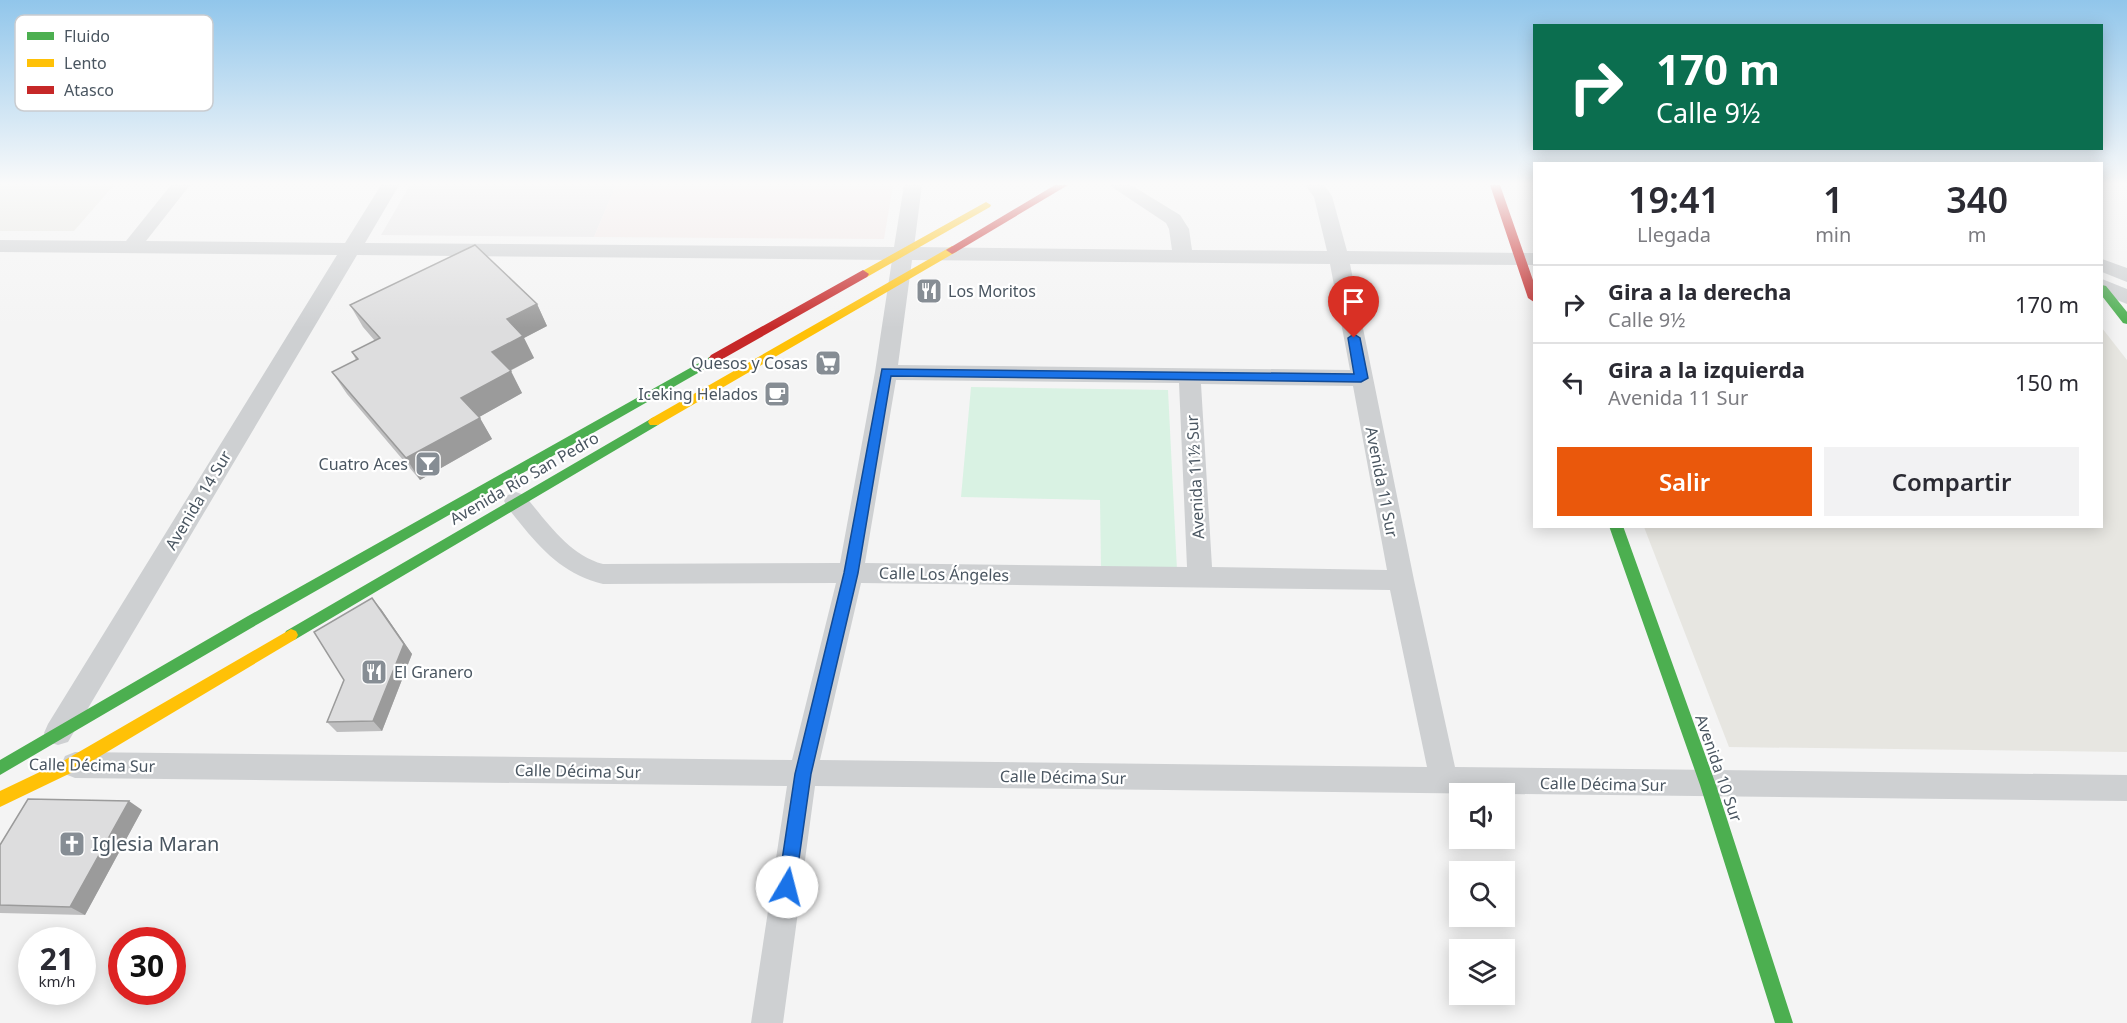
<!DOCTYPE html>
<html lang="es">
<meta charset="utf-8">
<style>
:root{--surface:#fff;--page:#f2f2f3;--text:#2b2b33;--muted:#7c7c81;--line:#e1e1e2;--accent:#ea580c}
body{margin:0;font-family:"Noto Sans",sans-serif;background:var(--page);color:var(--text);height:100vh;display:flex;flex-direction:column;font-size:22px;white-space:nowrap}
*{box-sizing:border-box;margin:0}
p{font-size:20px;color:var(--muted)}
.icon{flex:none;width:33px;height:33px;fill:none;stroke:currentColor;stroke-width:2;stroke-linecap:round;stroke-linejoin:round}
.map{position:relative;flex:1;overflow:hidden}
.panel{position:absolute;left:1533px;top:162px;width:570px;height:366px;display:flex;flex-direction:column;background:var(--surface);border-radius:0px;box-shadow:0 3px 15px #0003}
.panel>*{flex:none}
.guide{position:absolute;left:1533px;top:24px;width:570px;height:126px;border-radius:0px;box-shadow:0 3px 15px #0003;background:#0b6e4f;color:#fff;overflow:hidden}
.buttons{position:absolute;left:1449px;top:783px;display:grid;gap:12px}
.buttons a{display:grid;place-items:center;width:66px;height:66px;border-radius:0px;background:var(--surface);box-shadow:0 3px 15px #0003;font-size:30px}
.speed{position:absolute;left:18px;top:927px;display:flex;gap:12px;font-size:30px;font-weight:700;text-align:center}
.speed>*{display:grid;place-content:center;width:78px;height:78px;border-radius:50%;background:var(--surface);box-shadow:0 3px 15px #0003;line-height:1}
.speed small{font-size:15px;font-weight:400}
.speed .limit{border:9px solid #d22;background:#fff;color:#111}
.pin{position:absolute;display:grid;place-items:center;width:51px;height:51px;color:#fff;margin:-62px -26px;border-radius:50% 50% 50% 0;rotate:-45deg;box-shadow:0 0 6px #0007}
.pin .icon{rotate:45deg}
.me{position:absolute;width:66px;margin:-33px;rotate:8deg;stroke-linejoin:round;filter:drop-shadow(0 0 4px #0008)}
.turn{display:flex;align-items:center;gap:21px;height:126px;padding:0 24px;font-size:27px}
.turn .icon{width:78px;height:78px;stroke-width:2.5}
.turn b{display:block;font-size:42px;line-height:51px}
.eta{display:flex;justify-content:space-evenly;align-items:center;height:102px;text-align:center}
.eta b{font-size:36px;font-weight:600;line-height:42px}
.cta{display:flex;gap:12px;margin-top:auto;padding:12px 24px}
.cta a{flex:1;height:69px;border-radius:0px;background:var(--accent);color:#fff;font-size:24px;font-weight:600;line-height:69px;text-align:center}
.cta a+a{background:var(--page);color:var(--text)}
ul{padding:0;list-style:none}
li{display:flex;align-items:center;gap:18px;height:78px;padding:0 24px;border-top:2px solid var(--line)}
li div{flex:1}
li b{display:block;font-size:22px}
li em{font-style:normal}
.map>svg:first-child{display:block}
.education{fill:#e6e5e6}
.medical{fill:#f1e7e6}
.green{fill:#d9f2e3}
.sand{fill:#e7e6e1}
.lines{fill:none;stroke-linecap:round;stroke-linejoin:round}
.street{fill:#ced0d2;fill-rule:evenodd}
.fast{fill:#4caf50;fill-rule:evenodd}
.slow{fill:#ffc107;fill-rule:evenodd}
.jam{fill:#c62828;fill-rule:evenodd}
.wall{fill:#bebebf}
.shaded-wall{fill:#9b9b9b}
.building{fill:#ddddde;stroke:#9b9b9b;stroke-width:1.5}
.route{fill:#1a73e8;stroke:#114b97;stroke-width:1.5}
.labels{text-anchor:middle;stroke-width:4.5;stroke-linejoin:round;paint-order:stroke}
.poi-label{font-size:16px;fill:#4a5661;stroke:#fff;text-anchor:end}
.street-label{font-size:16px;fill:#4a5661;stroke:#fff}
.near-poi-label{font-size:20px;fill:#4a5661;stroke:#fff;text-anchor:start}
.key{fill:#fff;stroke:#c9ccd0;stroke-width:1.5}
.key-label{font-size:16px;fill:#4a5661}
</style>
<div class="map">
<svg width="2127" height="1023" viewBox="0 0 2127 1023">
<rect width="100%" height="100%" fill="#f4f4f4"/>
<path class="education" d="M 410,185 L 616,185 L 594,237 L 381,235 Z"/>
<path class="medical" d="M 616,185 L 893,185 L 884,239 L 594,237 Z"/>
<path class="green" d="M 971,387 L 1168,390 L 1177,570 L 1101,568 L 1100,500 L 961,497 Z"/>
<path class="sand" d="M 0,185 L 114,185 L 74,231 L 0,231 Z
M 2102,328 L 2127,360 L 2127,752 L 1729,747 L 1644,527 L 2102,526 Z"/>
<g class="lines">
<path class="street" d="M 171,185 L 190,185 L 146,241 L 345,243 L 381,185 L 399,185 L 365,243 L 894,247 L 904,185 L 922,185 L 914,247 L 1172,250 L 1169,229 L 1166,223 L 1109,185 L 1131,185 L 1180,215 L 1189,229 L 1192,250 L 1327,251 L 1314,197 L 1305,185 L 1324,185 L 1332,196 L 1347,251 L 1534,253 L 1534,265 L 1350,264 L 1414,580 L 1455,767 L 2127,775 L 2127,801 L 815,786 L 783,1023 L 751,1023 L 787,786 L 75,778 L 65,774 L 61,765 L 65,756 L 75,752 L 792,760 L 836,583 L 603,584 C 568,575 547,556 524,528 C 517,519 509,511 504,501 L 508,495 L 516,492 L 524,495 C 546,520 568,555 603,564 L 840,563 L 875,372 L 892,260 L 357,255 L 68,742 L 58,745 L 48,742 L 44,733 L 48,724 L 337,255 L 0,252 L 0,240 L 126,241 ZM 912,260 L 1330,264 L 1350,370 L 898,365 ZM 896,380 L 1179,383 L 1187,567 L 865,563 ZM 1201,384 L 1353,386 L 1387,570 L 1212,567 ZM 861,583 L 1390,590 L 1427,767 L 820,760 Z
M 2102,259 L 2127,268 L 2127,282 L 2102,272 Z
M 2102,279 L 2127,289 L 2127,304 L 2102,294 Z"/>
<path class="fast" d="M 2102,285 L 2106,286 L 2127,312 L 2127,324 L 2123,323 L 2102,296 Z
M 715,354 L 721,358 L 719,361 L 258,624 L 0,775 L 0,760 L 248,616 Z
M 654,417 L 658,419 L 660,422 L 658,425 L 296,639 L 291,641 L 286,639 L 284,635 L 286,631 Z
M 1609,526 L 1623,526 L 1716,785 L 1793,1023 L 1775,1023 L 1700,785 Z"/>
<path class="slow" d="M 986,202 L 991,205 L 990,207 L 867,277 L 863,278 L 857,274 Z
M 952,246 L 958,250 L 956,252 L 658,425 L 650,425 L 648,422 L 650,419 Z
M 291,629 L 296,631 L 298,635 L 296,639 L 77,770 L 0,807 L 0,791 L 65,760 Z"/>
<path class="jam" d="M 1055,185 L 1068,185 L 956,252 L 952,254 L 946,250 Z
M 1490,185 L 1500,185 L 1534,283 L 1534,302 L 1528,298 Z
M 863,270 L 869,274 L 867,277 L 719,361 L 715,362 L 709,358 L 711,355 Z"/>
</g>
<path class="wall" d="M 537,304 L 547,326 L 524,338 L 534,358 L 510,371 L 522,393 L 479,417 L 492,439 L 420,480 L 347,394 L 332,372 L 356,360 L 352,352 L 375,341 L 363,327 L 350,305 Z
M 381,609 L 412,654 L 382,731 L 337,732 L 327,722 Z
M 142,810 L 85,915 L 0,913 L 0,845 Z"/>
<path class="shaded-wall" d="M 537,304 L 547,326 L 524,338 L 534,358 L 503,374 L 492,352 L 507,319 Z
M 511,371 L 522,393 L 474,420 L 461,398 Z
M 480,418 L 492,439 L 420,480 L 406,458 Z
M 372,598 L 381,609 L 412,654 L 382,731 L 373,721 Z
M 129,801 L 142,810 L 85,915 L 70,907 Z"/>
<path class="building" d="M 475,245 L 537,304 L 507,319 L 523,336 L 492,352 L 511,371 L 461,398 L 480,418 L 406,458 L 332,372 L 358,359 L 352,352 L 380,338 L 350,305 Z
M 372,598 L 404,644 L 373,721 L 327,722 L 344,680 L 314,632 Z
M 28,799 L 129,801 L 70,907 L 0,905 L 0,845 Z"/>
<linearGradient id="sky" x2="0" y2="1"><stop stop-color="#91c6eb"/><stop offset="0.56" stop-color="#fafafa"/><stop offset="1" stop-color="#fafafa" stop-opacity="0"/></linearGradient>
<rect width="2127" height="328" fill="url(#sky)"/>
<path class="route" d="M 1354,334 L 1360,338 L 1368,378 L 1361,382 L 891,376 L 858,573 L 811,774 L 795,887 L 793,893 L 787,896 L 781,893 L 778,887 L 795,774 L 844,573 L 882,369 L 1354,374 L 1348,338 Z"/>
<defs>
<g id="restaurant-square" transform="scale(1.35)"><rect x="-9" y="-9" width="18" height="18" rx="4" fill="#868d94" stroke="#fff"/><path d="M-5-6h1v4h1v-4h1v4h1v-4h1v5L-1.5 .5V6h-2V.5L-5-1ZM5-6V6H3V1.5H1.5Q1.5-4 5-6Z" fill="#fff"/></g>
<g id="supermarket-square" transform="scale(1.35)"><rect x="-9" y="-9" width="18" height="18" rx="4" fill="#868d94" stroke="#fff"/><path d="M-6-5.5h2.5l.6 2H6L4.5 2H-2.5L-4.4-4H-6ZM-1.5 3.2a1.3 1.3 0 1 0 .1 0ZM3 3.2a1.3 1.3 0 1 0 .1 0Z" fill="#fff"/></g>
<g id="cafe-square" transform="scale(1.35)"><rect x="-9" y="-9" width="18" height="18" rx="4" fill="#868d94" stroke="#fff"/><path d="M-5.5-4.5H6V0H3Q3 3.5 0 3.5H-2.5Q-5.5 3.5-5.5 0ZM3-3.2v2h1.7v-2ZM-6 4.5H4V6H-6Z" fill="#fff"/></g>
<g id="bar-square" transform="scale(1.35)"><rect x="-9" y="-9" width="18" height="18" rx="4" fill="#868d94" stroke="#fff"/><path d="M-6-5H6L.8 .8V4.5H3.5V6h-7V4.5H-.8V.8Z" fill="#fff"/></g>
<g id="church-square" transform="scale(1.35)"><rect x="-9" y="-9" width="18" height="18" rx="4" fill="#868d94" stroke="#fff"/><path d="M-1.2-6h2.4v3.5h3.3v2.4h-3.3V6h-2.4V-.1h-3.3v-2.4h3.3Z" fill="#fff"/></g>
</defs>
<g fill-rule="evenodd">
<use href="#restaurant-square" x="929" y="291"/>
<use href="#supermarket-square" x="828" y="363"/>
<use href="#cafe-square" x="777" y="394"/>
<use href="#bar-square" x="428" y="464"/>
<use href="#restaurant-square" x="374" y="672"/>
<use href="#church-square" x="72" y="844"/>
</g>
<g class="labels">
<g class="poi-label">
<text x="948" y="297" text-anchor="start">Los Moritos</text>
<text x="808" y="369">Quesos y Cosas</text>
<text x="758" y="400">Iceking Helados</text>
<text x="408" y="470">Cuatro Aces</text>
<text x="394" y="678" text-anchor="start">El Granero</text>
</g>
<g class="street-label">
<text transform="translate(1195 477) rotate(-93)" y="6">Avenida 11½ Sur</text>
<text transform="translate(524 478) rotate(-30)" y="6">Avenida Río San Pedro</text>
<text transform="translate(1382 482) rotate(79)" y="6">Avenida 11 Sur</text>
<text transform="translate(198 500) rotate(-59)" y="6">Avenida 14 Sur</text>
<text transform="translate(944 574) rotate(1)" y="6">Calle Los Ángeles</text>
<text transform="translate(92 765) rotate(1)" y="6">Calle Décima Sur</text>
<text transform="translate(1719 768) rotate(71)" y="6">Avenida 10 Sur</text>
<text transform="translate(578 771) rotate(1)" y="6">Calle Décima Sur</text>
<text transform="translate(1063 777) rotate(1)" y="6">Calle Décima Sur</text>
<text transform="translate(1603 784) rotate(1)" y="6">Calle Décima Sur</text>
</g>
<g class="near-poi-label">
<text x="92" y="851">Iglesia Maran</text>
</g>
</g>
<rect x="15" y="15" width="198" height="96" rx="9" class="key"/>
<rect x="27" y="32" width="27" height="8" fill="#4caf50"/>
<rect x="27" y="59" width="27" height="8" fill="#ffc107"/>
<rect x="27" y="86" width="27" height="8" fill="#c62828"/>
<g class="key-label">
<text x="64" y="42">Fluido</text>
<text x="64" y="69">Lento</text>
<text x="64" y="96">Atasco</text>
</g>
</svg>
<div class="buttons">
<a><svg class="icon" aria-label="sound" viewBox="0 0 24 24"><path d="M4 9h4l5-4v14l-5-4H4zM17 9q2 3 0 6"/></svg></a>
<a><svg class="icon" aria-label="search" viewBox="0 0 24 24"><circle cx="10" cy="10" r="6"/><path d="M15 15l6 6"/></svg></a>
<a><svg class="icon" aria-label="layers" viewBox="0 0 24 24"><path d="M12 4l9 5-9 5-9-5zM3 14l9 5 9-5"/></svg></a>
</div>
<div class="speed"><div>21<small>km/h</small></div><div class="limit">30</div></div>
<div class="pin" style="left:1354px;top:338px;background:#d93025"><svg class="icon" aria-label="arrive" viewBox="0 0 24 24"><path d="M6 21V4h12l-3 4 3 4H6"/></svg></div>
<svg class="me" style="left:787px;top:887px" viewBox="-20 -20 40 40"><circle r="19" fill="#fff"/><path d="M0-13L10 11 0 6-10 11z" fill="#1a73e8"/></svg>
<div class="guide">
<div class="turn"><svg class="icon" aria-label="right" viewBox="0 0 24 24"><path d="M7 20v-9h11M14 6l5 5-5 5"/></svg><div><b>170 m</b>Calle 9½</div></div>
</div>
<section class="panel">
<div class="eta">
<div><b>19:41</b><p>Llegada</p></div>
<div><b>1</b><p>min</p></div>
<div><b>340</b><p>m</p></div>
</div>
<ul>
<li><svg class="icon" aria-label="right" viewBox="0 0 24 24"><path d="M7 20v-9h11M14 6l5 5-5 5"/></svg><div><b>Gira a la derecha</b><p>Calle 9½</p></div><em>170 m</em></li>
<li><svg class="icon" aria-label="left" viewBox="0 0 24 24"><path d="M17 20v-9H6M10 6l-5 5 5 5"/></svg><div><b>Gira a la izquierda</b><p>Avenida 11 Sur</p></div><em>150 m</em></li>
</ul>
<div class="cta"><a>Salir</a><a>Compartir</a></div>
</section>
</div>
